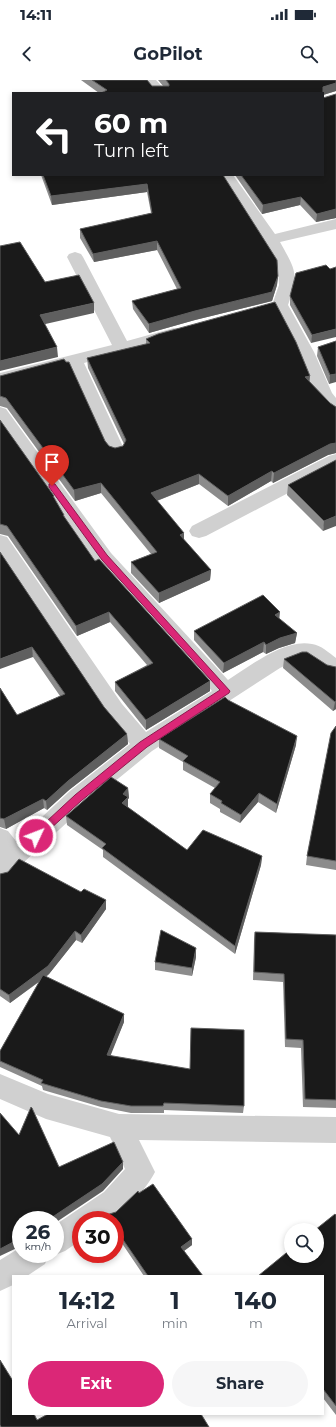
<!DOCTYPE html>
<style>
:root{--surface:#fff;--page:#f6f6f7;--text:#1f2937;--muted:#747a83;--accent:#db2777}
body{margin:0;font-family:Montserrat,sans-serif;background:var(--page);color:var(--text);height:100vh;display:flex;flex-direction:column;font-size:15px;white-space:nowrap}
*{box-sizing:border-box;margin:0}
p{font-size:13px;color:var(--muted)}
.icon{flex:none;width:22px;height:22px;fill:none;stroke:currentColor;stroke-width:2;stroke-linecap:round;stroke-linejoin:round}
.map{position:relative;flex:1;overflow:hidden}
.side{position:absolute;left:12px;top:1195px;width:312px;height:140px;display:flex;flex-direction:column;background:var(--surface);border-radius:0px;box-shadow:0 2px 6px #0003}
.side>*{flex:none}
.hud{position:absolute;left:12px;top:12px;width:312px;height:84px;border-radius:0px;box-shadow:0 2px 6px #0003;background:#202124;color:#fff;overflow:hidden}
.fabs{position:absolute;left:284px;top:1143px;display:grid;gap:8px}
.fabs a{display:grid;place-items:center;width:40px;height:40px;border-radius:50%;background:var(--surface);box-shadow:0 2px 6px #0003;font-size:20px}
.speed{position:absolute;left:12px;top:1131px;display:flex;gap:8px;font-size:20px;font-weight:700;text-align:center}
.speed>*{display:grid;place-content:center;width:52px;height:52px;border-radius:50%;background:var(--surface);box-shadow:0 2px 6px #0003;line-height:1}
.speed small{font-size:10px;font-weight:400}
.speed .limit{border:6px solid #d22;background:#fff;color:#111}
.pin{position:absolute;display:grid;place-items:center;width:34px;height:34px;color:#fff;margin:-41px -17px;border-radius:50% 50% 50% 0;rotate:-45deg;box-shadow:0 0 4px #0007}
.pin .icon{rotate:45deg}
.me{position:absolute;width:44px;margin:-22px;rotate:47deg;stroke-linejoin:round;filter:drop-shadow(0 0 3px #0008)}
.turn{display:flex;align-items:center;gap:14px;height:84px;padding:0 16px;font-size:18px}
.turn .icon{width:52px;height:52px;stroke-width:2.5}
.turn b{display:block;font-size:28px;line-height:34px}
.eta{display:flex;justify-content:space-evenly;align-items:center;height:68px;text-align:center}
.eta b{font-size:24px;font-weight:700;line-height:28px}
.button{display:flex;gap:8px;margin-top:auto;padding:8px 16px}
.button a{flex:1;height:46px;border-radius:24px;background:var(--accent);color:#fff;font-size:16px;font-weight:700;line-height:46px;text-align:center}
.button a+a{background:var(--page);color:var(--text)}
.status{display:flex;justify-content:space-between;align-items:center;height:28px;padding:0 20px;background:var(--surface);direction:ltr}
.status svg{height:11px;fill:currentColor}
header{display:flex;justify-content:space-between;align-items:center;height:52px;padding:0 16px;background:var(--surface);font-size:18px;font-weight:700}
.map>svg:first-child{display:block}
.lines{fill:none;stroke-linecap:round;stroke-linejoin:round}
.minor{fill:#d0d0d0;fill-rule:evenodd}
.wall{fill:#8c8c8c}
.shaded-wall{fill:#5f5f5f}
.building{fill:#1a1a1a;stroke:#5f5f5f}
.route{fill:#db2777;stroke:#8e194d}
</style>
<div class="status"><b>14:11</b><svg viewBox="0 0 49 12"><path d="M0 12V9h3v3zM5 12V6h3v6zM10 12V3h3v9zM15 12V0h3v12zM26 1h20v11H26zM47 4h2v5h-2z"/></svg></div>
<header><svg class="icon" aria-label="back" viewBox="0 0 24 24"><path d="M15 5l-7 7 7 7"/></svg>GoPilot<svg class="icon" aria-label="search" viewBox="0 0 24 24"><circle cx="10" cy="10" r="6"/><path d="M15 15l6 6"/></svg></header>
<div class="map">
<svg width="336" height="1347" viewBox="0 0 336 1347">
<rect width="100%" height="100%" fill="#fff"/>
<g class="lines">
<path class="minor" d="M 141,0 L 156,0 L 168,13 L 153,13 Z
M 219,95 L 233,95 L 275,154 L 336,139 L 336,149 L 280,162 C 296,191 299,193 288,225 L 314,272 L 332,313 L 336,318 L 336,334 L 330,332 L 315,316 L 296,272 L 272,225 L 279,205 L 278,188 L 263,161 Z
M 75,172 L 81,174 L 83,177 L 127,261 L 174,248 L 180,249 L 182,253 L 180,257 L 84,283 L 125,371 L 122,375 L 116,377 L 110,375 L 107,371 L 69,287 L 0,305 L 0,293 L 112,265 L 67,177 L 69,174 Z
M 0,327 L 6,329 L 111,473 L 228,600 C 250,586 285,558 312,564 C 321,565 329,573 336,578 L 336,597 C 306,587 318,570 280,588 L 152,671 L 86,725 L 23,783 L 8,800 L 0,803 L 0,748 L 8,751 L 16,761 L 70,711 L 130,664 L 106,636 L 0,477 L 0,455 L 7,457 L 122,624 L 146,652 L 212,611 L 97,483 L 0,346 Z
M 336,374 L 336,388 L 206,456 L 199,458 L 192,456 L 189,451 L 192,446 L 329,376 Z
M 0,994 L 48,1014 L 119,1034 L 336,1037 L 336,1063 L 139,1060 L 155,1092 C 149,1104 124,1138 110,1140 C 101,1141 90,1140 81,1140 L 81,1160 L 65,1171 L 55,1175 L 53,1174 L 55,1174 L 55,1145 L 104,1112 L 125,1089 L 110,1057 L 46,1039 L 0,1019 Z
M 21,1167 L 21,1174 L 49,1174 L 45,1184 L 27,1196 L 13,1196 L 13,1205 L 0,1211 L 0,1180 Z"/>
</g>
<path class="wall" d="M 81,0 L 147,0 L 152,6 L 163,6 L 158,0 L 336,0 L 336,11 L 323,15 L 323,13 L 99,13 Z
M 336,14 L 336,138 L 316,142 L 300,125 L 262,134 L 235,95 L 323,95 Z
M 41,95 L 223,95 L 278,196 L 277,205 L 272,221 L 195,240 L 149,253 L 133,229 L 132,221 L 177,209 L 157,170 L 94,182 L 80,158 L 80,149 L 151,133 L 147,112 L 52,125 Z
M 330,189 L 311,263 L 290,225 L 290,216 Z
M 146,259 L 310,302 L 330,323 L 336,327 L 336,373 L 328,375 L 273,403 L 271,401 L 228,426 L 199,404 L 157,421 L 184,460 L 211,490 L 210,500 L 159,523 L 131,493 L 131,482 L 151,474 L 101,413 L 75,421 L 7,328 L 0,326 L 0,296 L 105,361 L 109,366 L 115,368 L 123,366 L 124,364 L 88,288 L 87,278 L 146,264 Z
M 336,261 L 329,304 L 317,276 L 318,267 Z
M 0,340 L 54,416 L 54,419 L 64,435 L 65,438 L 95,481 L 210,611 L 146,650 L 115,611 L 115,602 L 147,585 L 110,542 L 77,556 L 8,456 L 0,454 Z
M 336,380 L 323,451 L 287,415 L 288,405 Z
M 0,472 L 104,627 L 127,654 L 128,664 L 69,710 L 47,730 L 44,728 L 6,749 L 0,747 L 0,608 L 17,635 L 60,616 L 33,577 Z
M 279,539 L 297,553 L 295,563 L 279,568 L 266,574 L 263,572 L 223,593 L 194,560 L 194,551 Z
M 284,579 L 327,585 L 336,587 L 336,629 L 333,631 L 283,588 Z
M 228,620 L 296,665 L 276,733 L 258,722 L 240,743 L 220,732 L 220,729 L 210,723 L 210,714 L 215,708 L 183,690 L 183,682 L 159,668 L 159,659 Z
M 336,646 L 336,790 L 306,785 L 307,776 Z
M 128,708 L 129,718 L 128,719 L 127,727 L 187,770 L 262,776 L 261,785 L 235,874 L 103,777 L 103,770 L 67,745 L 66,736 Z
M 0,794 L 81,812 L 106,820 L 106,829 L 82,863 L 76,860 L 49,894 L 46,897 L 124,934 L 124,942 L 110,975 L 244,1026 L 243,1033 L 164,1030 L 164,1033 L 131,1033 L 101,1027 L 43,1010 L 42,1006 L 0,987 L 0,971 L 39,902 L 10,923 L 0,916 Z
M 255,852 L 336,855 L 336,1028 L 303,1027 L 301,968 L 285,967 L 283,902 L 253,900 L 254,860 Z
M 196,877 L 192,896 L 155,890 L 155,882 Z
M 139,1113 L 192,1159 L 192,1165 L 184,1171 L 203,1196 L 144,1196 L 115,1153 L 115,1140 L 116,1132 Z
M 106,1135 L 110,1140 L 107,1140 Z
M 336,1135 L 336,1335 L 323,1318 L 323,1196 Z"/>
<path class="shaded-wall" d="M 336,3 L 336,11 L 323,15 L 323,7 Z
M 147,104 L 147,112 L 52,125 L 51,116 Z
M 301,117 L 300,125 L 262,134 L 263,125 Z
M 336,129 L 336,138 L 316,142 L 317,134 Z
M 157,161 L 157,170 L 94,182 L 93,174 Z
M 278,196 L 277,205 L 272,221 L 195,240 L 149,253 L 149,244 Z
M 94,223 L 94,233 L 41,245 L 40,235 Z
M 336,249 L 336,257 L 311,263 L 312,255 Z
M 57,267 L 58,277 L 0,291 L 0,281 Z
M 336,294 L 336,302 L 329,304 L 330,295 Z
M 310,296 L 309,307 L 305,297 Z
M 336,363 L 336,373 L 328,375 L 273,403 L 274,393 L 330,364 Z
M 272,391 L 271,401 L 228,426 L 228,416 Z
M 199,394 L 199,404 L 151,423 L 151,413 Z
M 101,403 L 101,413 L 75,421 L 74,410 Z
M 336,436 L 336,446 L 323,451 L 324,441 Z
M 184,453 L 184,463 L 180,455 Z
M 211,490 L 210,500 L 159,523 L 159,513 Z
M 109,532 L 110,542 L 77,556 L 76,546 Z
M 280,532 L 279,542 L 275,535 Z
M 297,553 L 295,563 L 279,568 L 266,574 L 266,565 L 280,558 Z
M 264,562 L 263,572 L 223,593 L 224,583 Z
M 32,567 L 33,577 L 0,589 L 0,579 Z
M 210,601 L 210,611 L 146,650 L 146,640 Z
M 336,621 L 336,629 L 333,631 L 335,622 Z
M 127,654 L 128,664 L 69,710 L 47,730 L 46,721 L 68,701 Z
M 297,656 L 296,665 L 276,733 L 277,724 Z
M 128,708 L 129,718 L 128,719 L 128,727 L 122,732 L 122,723 L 123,714 Z
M 259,713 L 258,722 L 240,743 L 241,735 Z
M 43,719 L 44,728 L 6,749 L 4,739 Z
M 262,776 L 261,785 L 235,874 L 235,866 Z
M 106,820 L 106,829 L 82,863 L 81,855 Z
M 75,851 L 76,860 L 49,894 L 10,923 L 9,915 Z
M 196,868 L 196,877 L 192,896 L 192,888 Z
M 124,934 L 124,942 L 108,982 L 107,975 Z
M 123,1082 L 123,1089 L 103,1111 L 55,1143 L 55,1140 L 47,1140 Z
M 21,1153 L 21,1160 L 17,1162 L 19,1167 L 0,1176 L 0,1169 L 15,1156 Z
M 192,1159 L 192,1165 L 181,1173 L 181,1167 Z"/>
<path class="building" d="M 92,0 L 147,0 L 152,6 L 169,6 L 169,4 L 166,0 L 336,0 L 336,3 L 323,7 L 323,13 L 101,13 L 107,10 Z
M 336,14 L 336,129 L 317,134 L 301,117 L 263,125 L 241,95 L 323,95 L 323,18 Z
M 43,95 L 223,95 L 277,180 L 278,196 L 272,212 L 195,231 L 149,244 L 132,221 L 181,208 L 157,161 L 93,174 L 80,149 L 152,133 L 147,104 L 51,116 Z
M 20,162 L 45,202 L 79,195 L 94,223 L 40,235 L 57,267 L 0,281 L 0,166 Z
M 326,185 L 330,189 L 336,187 L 336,249 L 312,255 L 290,216 L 296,193 Z
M 275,222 L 296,262 L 310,296 L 305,297 L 330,323 L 336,327 L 336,363 L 330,364 L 274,393 L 272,391 L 228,416 L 199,394 L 151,413 L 184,453 L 180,455 L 211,490 L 159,513 L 131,482 L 157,472 L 101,403 L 74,410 L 6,318 L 0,316 L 0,296 L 64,279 L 66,282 L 69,282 L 105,361 L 109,366 L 115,368 L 123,366 L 126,360 L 87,278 L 150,263 L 146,259 L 158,254 Z
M 336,261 L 336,294 L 330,295 L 318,267 Z
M 0,340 L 54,416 L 53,416 L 64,435 L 63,435 L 95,481 L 99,479 L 210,601 L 146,640 L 115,602 L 153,583 L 109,532 L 76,546 L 7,446 L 0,444 Z
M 336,380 L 336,436 L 324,441 L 288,405 Z
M 0,472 L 104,627 L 127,654 L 68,701 L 46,721 L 43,719 L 4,739 L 0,738 L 0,608 L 17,635 L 65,614 L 32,567 L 0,579 Z
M 263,515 L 280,532 L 275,535 L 297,553 L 280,558 L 266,565 L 264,562 L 224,583 L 194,551 Z
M 302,572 L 307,572 L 327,585 L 336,587 L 336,621 L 335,622 L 284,579 Z
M 225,617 L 228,620 L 297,656 L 277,724 L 259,713 L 241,735 L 221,723 L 222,721 L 210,714 L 220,702 L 183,681 L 188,676 L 159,659 Z
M 336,646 L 336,781 L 307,776 L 331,653 Z
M 111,697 L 128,708 L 123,714 L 128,717 L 122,723 L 187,770 L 203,750 L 262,776 L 235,866 L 102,768 L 106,764 L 66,736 Z
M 19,779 L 81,812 L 84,809 L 106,820 L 81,855 L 75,851 L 48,886 L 9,915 L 0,909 L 0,794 L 8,792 Z
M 161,850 L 196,868 L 192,888 L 155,882 Z
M 255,852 L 336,855 L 336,1020 L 305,1019 L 303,960 L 286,959 L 284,894 L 254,892 Z
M 43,895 L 124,934 L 107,975 L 190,989 L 191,948 L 244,950 L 244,1026 L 164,1023 L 163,1026 L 131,1026 L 101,1021 L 41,1003 L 43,1000 L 0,981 L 0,971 Z
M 31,1027 L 32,1028 L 59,1087 L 114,1062 L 123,1082 L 102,1104 L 54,1136 L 47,1140 L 21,1140 L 21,1153 L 15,1156 L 17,1160 L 0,1169 L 0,1033 L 19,1055 Z
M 153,1104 L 192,1159 L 181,1167 L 203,1196 L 148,1196 L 115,1148 L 115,1140 L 110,1140 L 106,1135 L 116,1132 L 138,1111 L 139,1113 Z
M 335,1134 L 336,1135 L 336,1326 L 323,1309 L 323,1196 L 258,1196 L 291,1169 L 291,1176 L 317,1176 L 317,1150 L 315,1150 Z
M 0,1280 L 13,1301 L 13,1334 L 34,1334 L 37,1340 L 48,1334 L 201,1334 L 209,1347 L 1,1347 L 0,1345 Z"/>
<path class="route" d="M 52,403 L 55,404 L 107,475 L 230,611 L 229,613 L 147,667 L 81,721 L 39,759 L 33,759 L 31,756 L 33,754 L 75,715 L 140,662 L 220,610 L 102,480 L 49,407 L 49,404 Z"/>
</svg>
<div class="fabs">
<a><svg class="icon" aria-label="search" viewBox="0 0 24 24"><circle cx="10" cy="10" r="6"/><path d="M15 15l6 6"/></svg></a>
</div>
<div class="speed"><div>26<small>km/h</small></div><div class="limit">30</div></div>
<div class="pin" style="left:52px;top:406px;background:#d93025"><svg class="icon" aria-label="arrive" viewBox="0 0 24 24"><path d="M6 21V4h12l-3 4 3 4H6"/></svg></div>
<svg class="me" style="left:36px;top:756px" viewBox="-20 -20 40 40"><circle r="17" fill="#db2777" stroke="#fff" stroke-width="3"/><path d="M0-11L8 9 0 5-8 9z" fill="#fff"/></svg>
<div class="hud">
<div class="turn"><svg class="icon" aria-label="left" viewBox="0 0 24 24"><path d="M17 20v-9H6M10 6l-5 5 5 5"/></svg><div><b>60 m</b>Turn left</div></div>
</div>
<section class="side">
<div class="eta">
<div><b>14:12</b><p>Arrival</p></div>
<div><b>1</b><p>min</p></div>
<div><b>140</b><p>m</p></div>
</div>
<div class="button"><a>Exit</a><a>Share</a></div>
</section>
</div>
